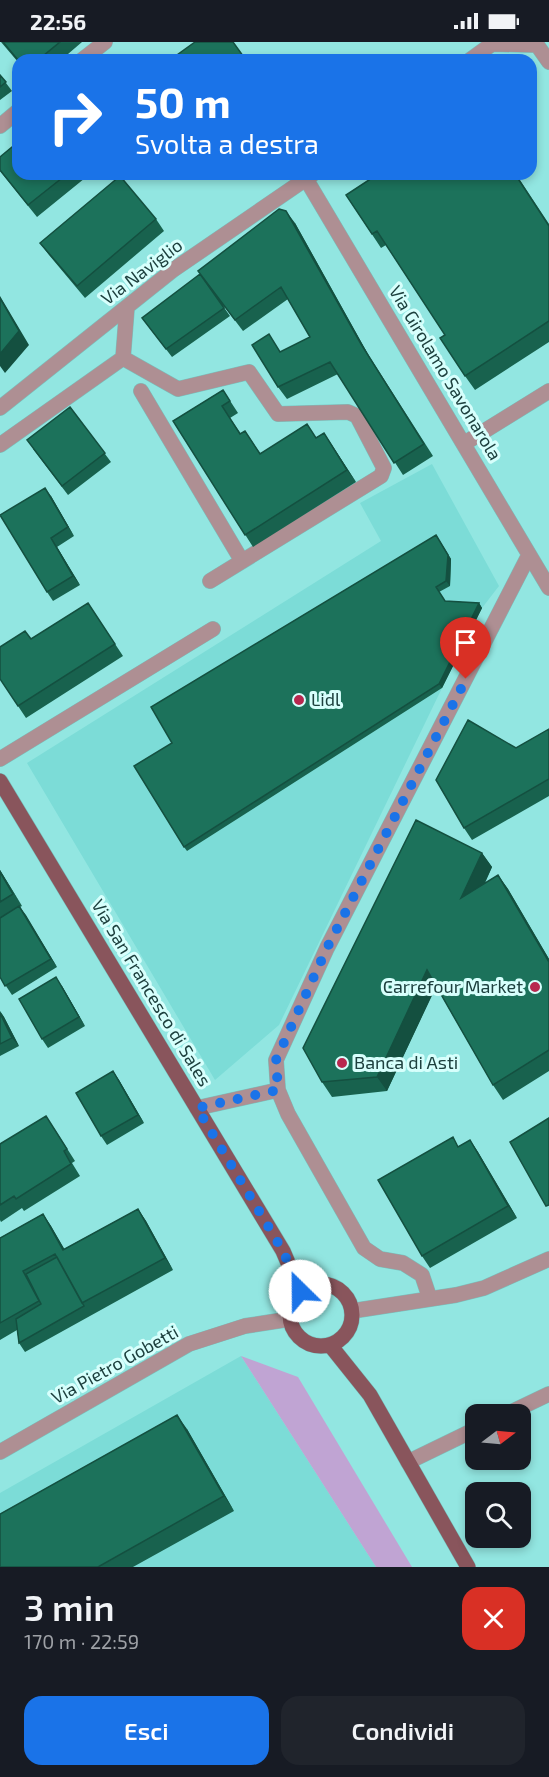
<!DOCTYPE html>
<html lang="it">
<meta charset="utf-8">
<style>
:root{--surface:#171b24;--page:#20242c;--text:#f1f3f6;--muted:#9ea1a6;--accent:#1a73e8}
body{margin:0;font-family:"Exo 2",sans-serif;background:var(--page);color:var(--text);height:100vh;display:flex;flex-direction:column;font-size:22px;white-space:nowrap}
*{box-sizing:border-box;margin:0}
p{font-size:20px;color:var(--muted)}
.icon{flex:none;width:33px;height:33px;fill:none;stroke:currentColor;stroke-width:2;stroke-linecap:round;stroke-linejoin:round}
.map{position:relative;height:1525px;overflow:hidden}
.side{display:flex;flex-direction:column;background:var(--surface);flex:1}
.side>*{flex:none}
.top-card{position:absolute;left:12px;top:12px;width:525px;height:126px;border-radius:18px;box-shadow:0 3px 9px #0003;background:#1a73e8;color:#fff;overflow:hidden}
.needle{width:39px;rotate:74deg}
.buttons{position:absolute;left:465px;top:1362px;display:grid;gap:12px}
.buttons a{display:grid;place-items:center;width:66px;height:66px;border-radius:12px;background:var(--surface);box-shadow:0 3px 9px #0003;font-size:30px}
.pin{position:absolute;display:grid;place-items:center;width:51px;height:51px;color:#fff;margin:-62px -26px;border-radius:50% 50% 50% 0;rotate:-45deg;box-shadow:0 0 6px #0007}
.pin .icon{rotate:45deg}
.me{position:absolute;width:66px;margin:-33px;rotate:337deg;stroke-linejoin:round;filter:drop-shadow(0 0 4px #0008)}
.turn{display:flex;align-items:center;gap:21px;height:126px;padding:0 24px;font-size:27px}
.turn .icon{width:78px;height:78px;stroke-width:2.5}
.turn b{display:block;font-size:42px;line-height:51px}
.round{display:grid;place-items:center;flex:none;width:63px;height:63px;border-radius:18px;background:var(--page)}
.headline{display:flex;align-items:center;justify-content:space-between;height:102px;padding:0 24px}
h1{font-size:36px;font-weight:600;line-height:45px}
.primary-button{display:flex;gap:12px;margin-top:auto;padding:12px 24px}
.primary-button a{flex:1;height:69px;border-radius:18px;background:var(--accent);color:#fff;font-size:24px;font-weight:600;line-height:69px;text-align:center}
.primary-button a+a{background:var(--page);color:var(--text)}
.status{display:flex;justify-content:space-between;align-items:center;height:42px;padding:0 30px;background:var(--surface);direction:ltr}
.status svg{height:16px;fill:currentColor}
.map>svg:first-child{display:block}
.built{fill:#7cdcd7}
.green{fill:#c0a4d3}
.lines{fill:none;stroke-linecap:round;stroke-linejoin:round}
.minor-casing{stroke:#78c1bd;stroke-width:16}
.major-casing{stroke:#78c1bd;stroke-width:16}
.minor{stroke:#ae8f93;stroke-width:15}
.major{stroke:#89555c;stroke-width:15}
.wall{fill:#18624e}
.shaded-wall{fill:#145040}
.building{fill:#1c725b;stroke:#145040;stroke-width:1.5}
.route{stroke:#1a73e8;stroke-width:10;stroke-dasharray:0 18}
.poi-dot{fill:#b8284f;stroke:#d7fffc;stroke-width:2}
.labels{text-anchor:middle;stroke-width:6;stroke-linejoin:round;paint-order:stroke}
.street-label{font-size:18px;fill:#1d403e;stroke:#d7fffc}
.poi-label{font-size:18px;fill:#1d403e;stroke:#d7fffc;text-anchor:start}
</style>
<div class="status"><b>22:56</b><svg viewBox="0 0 49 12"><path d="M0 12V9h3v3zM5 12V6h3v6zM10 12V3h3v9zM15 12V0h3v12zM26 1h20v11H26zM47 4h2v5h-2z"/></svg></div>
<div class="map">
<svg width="549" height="1525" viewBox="0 0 549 1525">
<rect width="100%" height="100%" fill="#92e6e1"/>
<path class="built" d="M 432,422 L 499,544 L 482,566 L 442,646 L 279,983 L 215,1038 L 27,721 L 381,499 L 360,461 Z
M 241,1314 L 376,1525 L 0,1525 L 0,1451 Z"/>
<path class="green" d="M 241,1314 L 298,1335 L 412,1525 L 376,1525 Z"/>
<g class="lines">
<g class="minor-casing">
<path id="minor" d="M 82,18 L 105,0
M 470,18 L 492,2 L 537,3 L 549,20
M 0,84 L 18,69
M 306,137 L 549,546
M 123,316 L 127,265
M 141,349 L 242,519
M 0,366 L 173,228 L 313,132
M 465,401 L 549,349
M 0,403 L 123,316 L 178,347 L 249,330 L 278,372 L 348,370 L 357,374 L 384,426 L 381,434 L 210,539
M 0,717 L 213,587
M 197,1066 L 278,1048
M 430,1257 L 422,1233 L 403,1221 L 380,1217 L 364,1206 L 288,1072 L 278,1048 L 276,1018 L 327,906 L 529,513
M 352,1269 L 456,1253 L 484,1246 L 549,1217
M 507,1372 L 549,1352
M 0,1410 L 189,1302 L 245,1284 L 290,1277
M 408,1420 L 476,1387"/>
</g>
<g class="major-casing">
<path id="major" d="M 0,739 L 283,1209 L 300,1249
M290 1273a31 31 0 1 1 62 0a31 31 0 1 1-62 0Z
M 330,1303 L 370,1353 L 468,1525"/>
</g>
<use href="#minor" class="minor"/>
<use href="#major" class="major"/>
</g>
<path class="wall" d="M 1,0 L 82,0 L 61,18 L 18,18 L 18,20 Z
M 0,33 L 12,49 L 0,58 Z
M 0,115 L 18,132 L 90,132 L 37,175 L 0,129 Z
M 208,132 L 216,132 L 211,136 Z
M 516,132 L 549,182 L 549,300 L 475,348 L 465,334 L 445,293 L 386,203 L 381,206 L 346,153 Z
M 156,177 L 164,189 L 85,256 L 49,213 L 40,201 Z
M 295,181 L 369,314 L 433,414 L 403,433 L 338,332 L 287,357 L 278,345 L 281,310 L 310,295 L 288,257 L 243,289 L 208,243 L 230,274 L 172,315 L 142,276 Z
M 223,348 L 238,371 L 230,376 L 241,392 L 245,389 L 260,411 L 317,395 L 324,391 L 356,440 L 253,505 L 173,379 Z
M 70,365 L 111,420 L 68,453 L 33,407 Z
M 51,454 L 74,494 L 57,505 L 80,543 L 53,559 L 47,550 Z
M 436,493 L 451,517 L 450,544 L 439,550 L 445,559 L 479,561 L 482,566 L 442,646 L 187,809 L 184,805 L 172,701 Z
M 88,561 L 123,614 L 26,676 L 18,664 L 31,597 Z
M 549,687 L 549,754 L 472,798 L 464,786 L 516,706 Z
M 482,811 L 492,825 L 485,841 L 498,833 L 508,847 L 549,917 L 549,1029 L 503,1058 L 493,1043 L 436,944 L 387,1049 L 332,1055 L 322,1040 Z
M 0,828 L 22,864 L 20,865 L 57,925 L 12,953 L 0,935 Z
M 62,944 L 85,984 L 48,1006 L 42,997 Z
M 0,969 L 4,975 L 19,1004 L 0,1014 Z
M 113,1029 L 119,1038 L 144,1081 L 107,1103 L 101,1094 Z
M 54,1086 L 75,1119 L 72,1121 L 80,1134 L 24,1169 L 22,1166 L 1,1180 L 0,1178 L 0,1102 Z
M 470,1098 L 478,1110 L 517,1176 L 430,1226 L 422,1214 L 459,1104 Z
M 138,1167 L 146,1179 L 173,1228 L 25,1310 L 19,1301 L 17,1288 L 0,1298 L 0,1196 L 43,1172 L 51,1184 L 64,1207 Z
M 187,1387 L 234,1469 L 133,1525 L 0,1525 Z"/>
<path class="shaded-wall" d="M 286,169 L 295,181 L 369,314 L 433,414 L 361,302 Z
M 0,254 L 29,303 L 5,331 L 0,324 Z
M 324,391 L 332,403 L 356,440 L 347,428 Z
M 45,446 L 51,454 L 74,494 L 68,485 Z
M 436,493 L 451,517 L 450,544 L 446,539 Z
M 51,496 L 57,505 L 80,543 L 73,534 Z
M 479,561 L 482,566 L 442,646 L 439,642 Z
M 482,811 L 492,825 L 471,870 L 461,856 Z
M 0,828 L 22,864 L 0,830 Z
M 498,833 L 508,847 L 549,917 L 549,920 Z
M 19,864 L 26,873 L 57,925 L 51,917 Z
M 427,928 L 437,943 L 387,1049 L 377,1035 Z
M 56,935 L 62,944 L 85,984 L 79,975 Z
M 0,969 L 4,975 L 19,1004 L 12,996 Z
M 113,1029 L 119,1038 L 144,1081 L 138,1073 Z
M 470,1098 L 478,1110 L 517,1176 L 508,1164 Z
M 138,1167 L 146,1179 L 173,1228 L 165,1216 Z
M 43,1172 L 51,1184 L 72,1220 L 63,1208 Z
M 177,1373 L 187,1387 L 234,1469 L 224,1454 Z"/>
<path class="building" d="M 3,0 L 60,0 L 38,18 L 18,18 Z
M 195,0 L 233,0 L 246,18 L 170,18 Z
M 0,33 L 6,40 L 0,45 Z
M 18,100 L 18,132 L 67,132 L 28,163 L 0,128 L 0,115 Z
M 378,132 L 515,132 L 549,184 L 549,279 L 465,334 L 440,296 L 445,293 L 377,189 L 372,192 L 346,153 Z
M 120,134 L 156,177 L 77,244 L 40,201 Z
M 279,167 L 286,169 L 361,302 L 424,402 L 394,421 L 330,320 L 278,345 L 252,303 L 269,292 L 280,310 L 310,295 L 281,245 L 235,278 L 198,229 Z
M 200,232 L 224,266 L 166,307 L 142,276 Z
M 0,256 L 19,289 L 0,312 Z
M 223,348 L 230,359 L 222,364 L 240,392 L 245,389 L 260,412 L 307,382 L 316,396 L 324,391 L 347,428 L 245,493 L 173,379 Z
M 70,365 L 105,411 L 62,444 L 27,398 Z
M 45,446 L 68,485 L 51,496 L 73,534 L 47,550 L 0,473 Z
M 436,493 L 448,513 L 446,539 L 436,545 L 445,559 L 479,561 L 439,642 L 184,805 L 134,724 L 172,701 L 151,665 Z
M 88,561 L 115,602 L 18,664 L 0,637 L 0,605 L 25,589 L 31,597 Z
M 468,678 L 516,706 L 549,687 L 549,737 L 464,786 L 436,738 Z
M 416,778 L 482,811 L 461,856 L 498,833 L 549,920 L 549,1008 L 493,1043 L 427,928 L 377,1035 L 322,1040 L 303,1006 Z
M 0,830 L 13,852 L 0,860 Z
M 19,864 L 51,917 L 5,944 L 0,935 L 0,876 Z
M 56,935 L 79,975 L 42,997 L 19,957 Z
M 0,971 L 12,996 L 0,1002 Z
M 113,1029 L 138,1073 L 101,1094 L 76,1051 Z
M 46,1074 L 67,1107 L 64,1109 L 71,1122 L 16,1157 L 14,1154 L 0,1163 L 0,1102 Z
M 549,1076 L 549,1163 L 546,1164 L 510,1100 Z
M 453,1095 L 458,1105 L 470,1098 L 508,1164 L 422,1214 L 378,1138 Z
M 138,1167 L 165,1216 L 82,1261 L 55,1212 L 23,1229 L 39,1259 L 0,1281 L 0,1196 L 43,1172 L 63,1208 Z
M 57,1215 L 84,1264 L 19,1301 L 16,1277 L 41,1262 L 26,1232 Z
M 177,1373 L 224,1454 L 98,1525 L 0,1525 L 0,1472 Z"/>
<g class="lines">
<path class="route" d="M 300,1249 L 283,1209 L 197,1066 L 278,1048 L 276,1018 L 327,906 L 466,637"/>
</g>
<g class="poi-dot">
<circle cx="299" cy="658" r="6"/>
<circle cx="535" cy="945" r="6"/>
<circle cx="342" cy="1021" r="6"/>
</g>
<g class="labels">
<g class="street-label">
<text transform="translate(142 230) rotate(-37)" y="6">Via Naviglio</text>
<text transform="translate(445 331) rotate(59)" y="6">Via Girolamo Savonarola</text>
<text transform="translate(151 951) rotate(59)" y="6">Via San Francesco di Sales</text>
<text transform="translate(115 1323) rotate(-29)" y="6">Via Pietro Gobetti</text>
</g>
<g class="poi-label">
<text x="311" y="664">Lidl</text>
<text x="523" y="951" text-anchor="end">Carrefour Market</text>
<text x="354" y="1027">Banca di Asti</text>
</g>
</g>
</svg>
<div class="buttons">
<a><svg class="needle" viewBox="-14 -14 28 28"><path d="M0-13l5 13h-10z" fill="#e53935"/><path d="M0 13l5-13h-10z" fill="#9ea1a6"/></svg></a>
<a><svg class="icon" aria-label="search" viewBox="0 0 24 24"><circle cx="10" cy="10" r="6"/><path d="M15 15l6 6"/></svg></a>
</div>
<div class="pin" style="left:466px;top:637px;background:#d93025"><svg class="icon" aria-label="arrive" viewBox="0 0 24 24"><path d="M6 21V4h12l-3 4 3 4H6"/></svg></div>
<svg class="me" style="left:300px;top:1249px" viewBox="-20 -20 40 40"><circle r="19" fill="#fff"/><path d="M0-13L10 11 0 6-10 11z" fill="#1a73e8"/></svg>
<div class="top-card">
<div class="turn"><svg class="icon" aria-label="right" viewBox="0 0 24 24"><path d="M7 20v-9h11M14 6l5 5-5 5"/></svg><div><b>50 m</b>Svolta a destra</div></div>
</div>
</div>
<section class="side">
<div class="headline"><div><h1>3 min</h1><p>170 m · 22:59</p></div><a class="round" style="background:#d93025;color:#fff"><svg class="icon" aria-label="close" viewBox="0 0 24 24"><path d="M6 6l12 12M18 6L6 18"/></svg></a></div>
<div class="primary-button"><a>Esci</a><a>Condividi</a></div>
</section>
